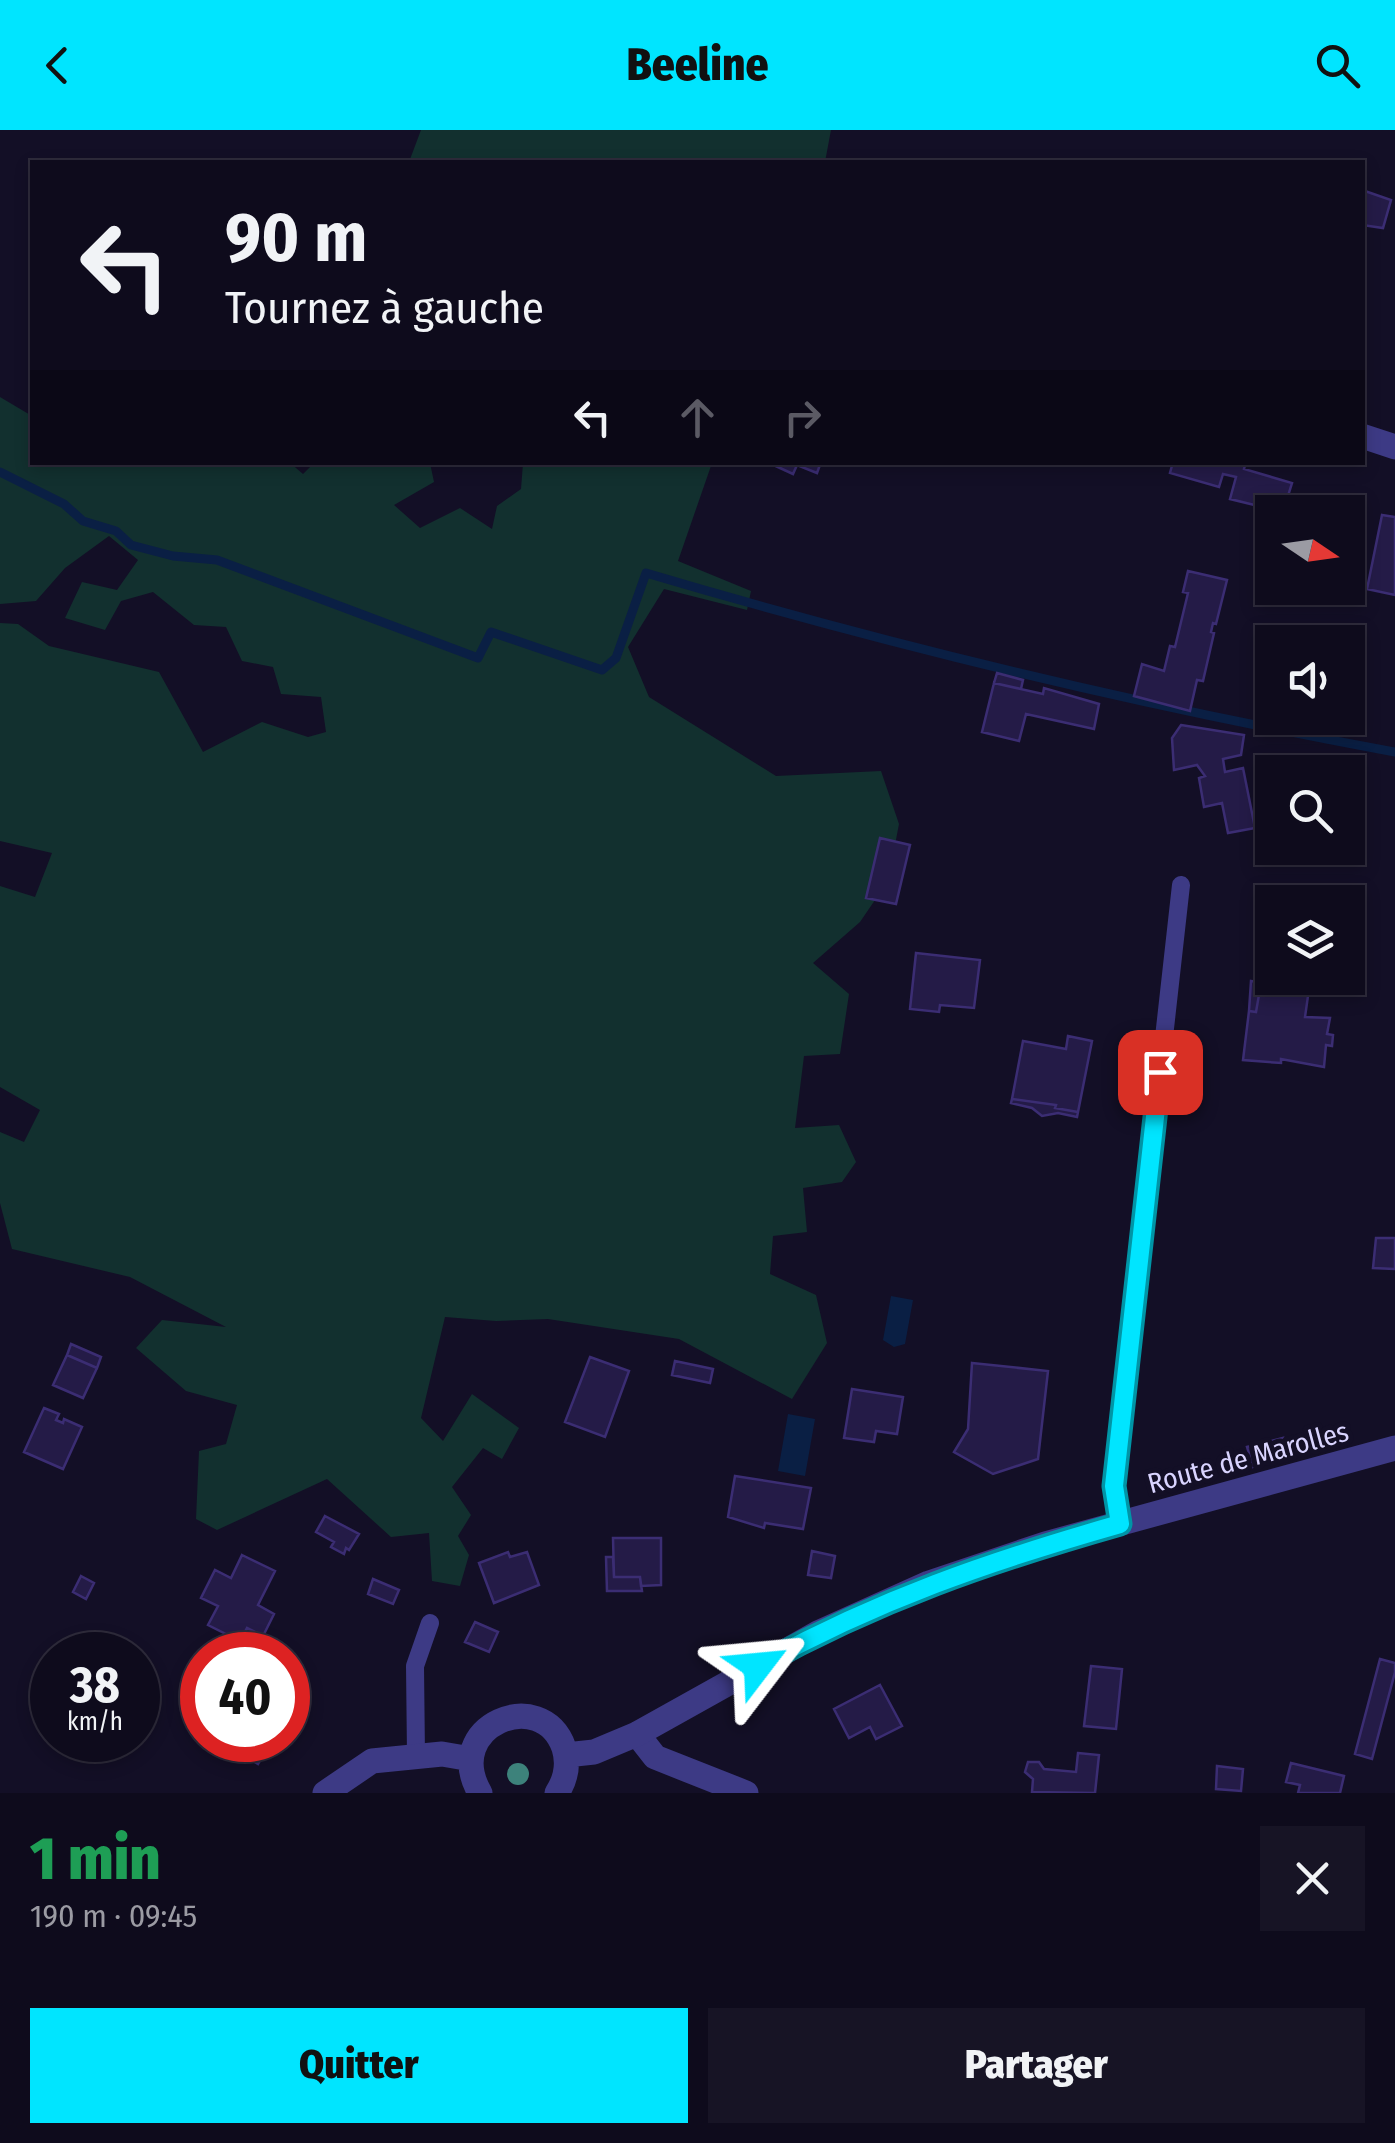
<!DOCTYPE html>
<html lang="fr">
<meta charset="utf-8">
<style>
:root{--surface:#0e0b1c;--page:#171425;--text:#f1f3f6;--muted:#9b9ba3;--line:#2e2b3b;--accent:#00e5ff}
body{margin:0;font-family:"Fira Sans Condensed",sans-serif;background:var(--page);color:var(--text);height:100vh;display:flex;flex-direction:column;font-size:38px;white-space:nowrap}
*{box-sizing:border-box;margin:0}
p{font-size:32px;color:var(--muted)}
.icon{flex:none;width:55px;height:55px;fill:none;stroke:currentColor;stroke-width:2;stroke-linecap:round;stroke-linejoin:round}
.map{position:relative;height:1663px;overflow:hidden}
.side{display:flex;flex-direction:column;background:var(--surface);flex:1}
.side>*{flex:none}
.hud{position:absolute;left:30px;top:30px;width:1335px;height:305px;border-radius:0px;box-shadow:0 5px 15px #0003,0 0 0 2px var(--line);background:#0e0b1c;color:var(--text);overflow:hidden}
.needle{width:65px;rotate:103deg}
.buttons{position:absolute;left:1255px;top:365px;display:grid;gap:20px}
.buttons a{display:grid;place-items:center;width:110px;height:110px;border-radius:0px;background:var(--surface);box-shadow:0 5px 15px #0003,0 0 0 2px var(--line);font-size:50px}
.speed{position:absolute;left:30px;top:1502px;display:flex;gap:20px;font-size:50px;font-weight:700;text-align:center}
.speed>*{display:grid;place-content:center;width:130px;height:130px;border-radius:50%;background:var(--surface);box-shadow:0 5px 15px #0003,0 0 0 2px var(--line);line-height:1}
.speed small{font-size:25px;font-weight:400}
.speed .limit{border:15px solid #d22;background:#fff;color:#111}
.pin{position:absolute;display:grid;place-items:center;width:85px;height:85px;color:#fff;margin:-42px;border-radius:20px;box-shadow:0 5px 15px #0006}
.me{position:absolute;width:110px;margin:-55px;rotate:61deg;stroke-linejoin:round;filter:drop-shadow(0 0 8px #0008)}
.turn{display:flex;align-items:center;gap:35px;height:210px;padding:0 30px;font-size:45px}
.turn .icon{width:130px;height:130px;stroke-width:2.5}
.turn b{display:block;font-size:70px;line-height:85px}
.lanes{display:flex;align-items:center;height:95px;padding:0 30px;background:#0003;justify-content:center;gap:50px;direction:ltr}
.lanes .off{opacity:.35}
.round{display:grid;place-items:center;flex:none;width:105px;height:105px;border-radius:0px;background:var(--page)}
.headline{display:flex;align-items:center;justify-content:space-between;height:170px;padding:0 30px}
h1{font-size:60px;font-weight:800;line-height:75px;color:#1e9e55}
.cta{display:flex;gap:20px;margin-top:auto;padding:20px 30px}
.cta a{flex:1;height:115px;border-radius:0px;background:var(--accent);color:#111;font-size:40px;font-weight:800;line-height:115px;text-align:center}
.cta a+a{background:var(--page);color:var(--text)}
header{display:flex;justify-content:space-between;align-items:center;height:130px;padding:0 30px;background:var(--accent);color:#111;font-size:45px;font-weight:800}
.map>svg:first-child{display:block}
.green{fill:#12302f}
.water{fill:#0a1f44}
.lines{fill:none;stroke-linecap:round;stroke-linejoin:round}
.stream{stroke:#0a1f44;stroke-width:9}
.building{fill:#241b47;stroke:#3b2d73;stroke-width:2.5}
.service{stroke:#3d3a85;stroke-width:18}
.minor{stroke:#3d3a85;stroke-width:25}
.tertiary{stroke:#3d3a85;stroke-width:25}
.tree{fill:#3d827b}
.route-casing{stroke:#0095a6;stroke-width:25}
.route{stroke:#00e5ff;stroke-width:18}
.labels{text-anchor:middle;stroke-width:10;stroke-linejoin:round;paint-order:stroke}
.street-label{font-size:28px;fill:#d9d4ff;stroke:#130f26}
</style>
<header><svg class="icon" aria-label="back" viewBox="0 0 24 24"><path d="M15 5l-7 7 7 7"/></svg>Beeline<svg class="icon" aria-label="search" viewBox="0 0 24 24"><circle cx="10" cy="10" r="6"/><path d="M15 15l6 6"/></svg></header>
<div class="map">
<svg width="1395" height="1663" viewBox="0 0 1395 1663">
<rect width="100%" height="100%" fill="#130f26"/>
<path class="green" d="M 421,0 L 831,0 L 825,32 L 409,32 Z
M 0,267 L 32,286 L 32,332 L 289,332 L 303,344 L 314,333 L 430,333 L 434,352 L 394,375 L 420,398 L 460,378 L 492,399 L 497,376 L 521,359 L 523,333 L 712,333 L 678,431 L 751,461 L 747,480 L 664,459 L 628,517 L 649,567 L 776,646 L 881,641 L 899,694 L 888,751 L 860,792 L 813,833 L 849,864 L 840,924 L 804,926 L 795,998 L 839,995 L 856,1032 L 842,1052 L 803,1058 L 807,1102 L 773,1106 L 770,1144 L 816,1165 L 827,1213 L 792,1269 L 679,1209 L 548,1189 L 496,1191 L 445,1187 L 421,1288 L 443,1311 L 472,1264 L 519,1298 L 502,1329 L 483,1318 L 452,1357 L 471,1385 L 458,1406 L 469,1425 L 460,1456 L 432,1451 L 429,1403 L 391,1407 L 327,1349 L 217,1400 L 196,1389 L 199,1321 L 226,1314 L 237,1275 L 186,1261 L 136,1218 L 162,1190 L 226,1197 L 130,1147 L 12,1119 L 0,1073 L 0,1002 L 24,1012 L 40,980 L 0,957 L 0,756 L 35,767 L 52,723 L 0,711 L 0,493 L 18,494 L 49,516 L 159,542 L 203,622 L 262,592 L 308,607 L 326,602 L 321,567 L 281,564 L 273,537 L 242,531 L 226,497 L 194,495 L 153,462 L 121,471 L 105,500 L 65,488 L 82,452 L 117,460 L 138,430 L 109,406 L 65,438 L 36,471 L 0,474 Z"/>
<path class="water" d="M 891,1166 L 913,1170 L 905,1214 L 894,1217 L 883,1210 Z
M 788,1284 L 815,1289 L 805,1346 L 778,1341 Z"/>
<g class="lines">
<path class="stream" d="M 0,342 L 64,374 L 83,391 L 116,401 L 131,415 L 173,426 L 217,430 L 478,528 L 491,502 L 602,540 L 616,528 L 646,443 C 892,516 1143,576 1395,622"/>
</g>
<path class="building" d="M 1362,60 L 1391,70 L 1383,98 L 1362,95 Z
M 767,332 L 821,332 L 817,343 L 797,335 L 793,344 Z
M 1173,332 L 1246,332 L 1244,339 L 1292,353 L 1283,382 L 1230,369 L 1236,347 L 1223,344 L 1219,357 L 1170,343 Z
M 1382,385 L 1395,387 L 1395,465 L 1367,459 Z
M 1188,441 L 1227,450 L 1216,494 L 1213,493 L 1211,502 L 1214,503 L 1203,551 L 1197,550 L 1190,581 L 1134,566 L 1142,534 L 1164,541 L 1170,516 L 1175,517 L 1188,463 L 1183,462 Z
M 997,543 L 1023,550 L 1021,559 L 994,553 Z
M 994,553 L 1043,564 L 1044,558 L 1099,574 L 1094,599 L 1026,584 L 1019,611 L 982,602 Z
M 1181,595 L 1244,605 L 1241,625 L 1223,629 L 1225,642 L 1243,638 L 1255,698 L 1228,703 L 1222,673 L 1204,677 L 1199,648 L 1205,646 L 1197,635 L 1174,640 L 1172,608 Z
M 880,708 L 910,715 L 896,774 L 866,768 Z
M 916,823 L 980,830 L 974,878 L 940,875 L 939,882 L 910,879 Z
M 1251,851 L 1282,855 L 1282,861 L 1260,859 L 1256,882 L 1249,881 Z
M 1282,855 L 1309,859 L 1305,887 L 1330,888 L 1327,904 L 1333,905 L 1332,916 L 1326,915 L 1324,937 L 1281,929 L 1281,933 L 1243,930 L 1249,881 L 1256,882 L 1260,859 L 1282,861 Z
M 1068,906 L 1092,911 L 1078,982 L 1055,978 L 1056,975 L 1012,969 L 1023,911 L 1066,919 Z
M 1012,969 L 1056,975 L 1055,978 L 1078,982 L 1077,987 L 1058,983 L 1042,986 L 1032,978 L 1011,973 Z
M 1376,1108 L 1395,1108 L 1395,1139 L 1373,1138 Z
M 71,1214 L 101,1227 L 97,1238 L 67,1225 Z
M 67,1225 L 97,1238 L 83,1268 L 53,1255 Z
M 590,1227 L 629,1241 L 605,1307 L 565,1292 Z
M 675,1231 L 713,1239 L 710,1253 L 672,1245 Z
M 972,1233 L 1048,1241 L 1038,1329 L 993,1344 L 954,1322 L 968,1299 Z
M 852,1259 L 903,1267 L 897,1304 L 876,1301 L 874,1312 L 844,1308 Z
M 44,1278 L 59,1284 L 56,1290 L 63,1293 L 64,1289 L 82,1297 L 63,1339 L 24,1322 Z
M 1283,1308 L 1281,1328 L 1253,1337 L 1247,1317 Z
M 735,1346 L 811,1358 L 803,1399 L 765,1393 L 764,1398 L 728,1387 Z
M 325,1386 L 359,1404 L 349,1420 L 346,1418 L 344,1424 L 331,1417 L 334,1412 L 316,1402 Z
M 613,1408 L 661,1408 L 661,1455 L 641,1456 L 640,1447 L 614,1447 Z
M 812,1421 L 835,1426 L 831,1448 L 808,1445 Z
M 508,1422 L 510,1427 L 527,1422 L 539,1455 L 494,1473 L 479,1433 Z
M 242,1425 L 275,1441 L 258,1475 L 274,1484 L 263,1506 L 247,1498 L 240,1511 L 208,1495 L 218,1476 L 201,1468 L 215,1440 L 231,1448 Z
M 606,1427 L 613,1427 L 614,1447 L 640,1447 L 642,1461 L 607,1461 Z
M 81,1446 L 94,1453 L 86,1469 L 73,1462 Z
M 373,1449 L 399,1460 L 393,1474 L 368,1464 Z
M 475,1492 L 498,1502 L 489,1522 L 465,1512 Z
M 1380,1529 L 1395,1533 L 1395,1542 L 1372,1629 L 1355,1624 Z
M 1091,1536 L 1122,1539 L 1116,1599 L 1084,1596 Z
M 880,1555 L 902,1596 L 876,1609 L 870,1597 L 849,1608 L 834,1579 Z
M 237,1610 L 272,1610 L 258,1634 L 238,1622 L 243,1614 Z
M 1078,1623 L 1099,1625 L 1095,1663 L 1032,1662 L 1033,1649 L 1025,1642 L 1028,1632 L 1039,1632 L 1044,1639 L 1076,1642 Z
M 1291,1633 L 1344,1646 L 1340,1663 L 1298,1663 L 1300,1655 L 1286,1652 Z
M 1217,1636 L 1243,1639 L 1241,1661 L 1216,1659 Z"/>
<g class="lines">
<path class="service" d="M 1121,1393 L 1114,1355 L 1181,755
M 416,1626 L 415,1536 L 430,1493"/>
<path class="minor" d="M 1362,306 L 1395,317
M 637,1604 L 655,1627 L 746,1663"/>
<path class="tertiary" d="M 566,1625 L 594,1622 L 637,1604 L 818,1503 L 929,1453 L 1045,1414 L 1395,1318
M 325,1663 L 372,1631 L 442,1624 L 471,1629
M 480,1663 C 441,1596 542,1554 564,1618 C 569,1634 566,1649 557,1663"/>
</g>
<circle class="tree" cx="518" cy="1644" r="11"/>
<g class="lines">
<g class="route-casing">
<path id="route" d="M 758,1536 C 877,1470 990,1431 1120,1394 L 1114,1356 L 1160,942"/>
</g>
<use href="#route" class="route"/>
</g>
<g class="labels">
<g class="street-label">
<text transform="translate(1248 1327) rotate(-15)" y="10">Route de Marolles</text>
</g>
</g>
</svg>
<div class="buttons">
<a><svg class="needle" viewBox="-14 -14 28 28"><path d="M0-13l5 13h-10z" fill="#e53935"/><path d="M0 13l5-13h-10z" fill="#9b9ba3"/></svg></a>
<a><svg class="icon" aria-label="sound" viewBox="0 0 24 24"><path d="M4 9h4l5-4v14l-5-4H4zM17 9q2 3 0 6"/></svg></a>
<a><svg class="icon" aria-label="search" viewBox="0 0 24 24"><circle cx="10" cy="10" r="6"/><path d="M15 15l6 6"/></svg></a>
<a><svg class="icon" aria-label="layers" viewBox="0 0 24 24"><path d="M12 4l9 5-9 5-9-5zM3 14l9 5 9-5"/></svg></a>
</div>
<div class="speed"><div>38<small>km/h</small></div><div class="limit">40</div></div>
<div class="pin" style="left:1160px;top:942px;background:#d93025"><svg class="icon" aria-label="arrive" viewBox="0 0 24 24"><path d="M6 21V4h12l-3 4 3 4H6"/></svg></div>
<svg class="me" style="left:758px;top:1536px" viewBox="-20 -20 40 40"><path d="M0-17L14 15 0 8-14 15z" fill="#00e5ff" stroke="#fff" stroke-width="4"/></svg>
<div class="hud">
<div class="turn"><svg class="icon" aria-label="left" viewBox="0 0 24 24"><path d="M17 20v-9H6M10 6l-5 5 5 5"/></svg><div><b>90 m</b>Tournez à gauche</div></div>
<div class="lanes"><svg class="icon" aria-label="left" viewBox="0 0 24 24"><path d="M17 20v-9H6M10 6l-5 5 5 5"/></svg><svg class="icon off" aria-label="ahead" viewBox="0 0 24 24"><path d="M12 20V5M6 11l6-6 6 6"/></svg><svg class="icon off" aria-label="right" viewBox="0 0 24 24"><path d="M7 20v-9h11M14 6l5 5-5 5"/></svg></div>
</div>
</div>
<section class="side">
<div class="headline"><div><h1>1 min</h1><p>190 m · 09:45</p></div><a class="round"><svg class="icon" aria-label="close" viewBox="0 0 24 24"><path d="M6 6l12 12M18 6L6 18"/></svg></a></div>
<div class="cta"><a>Quitter</a><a>Partager</a></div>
</section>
